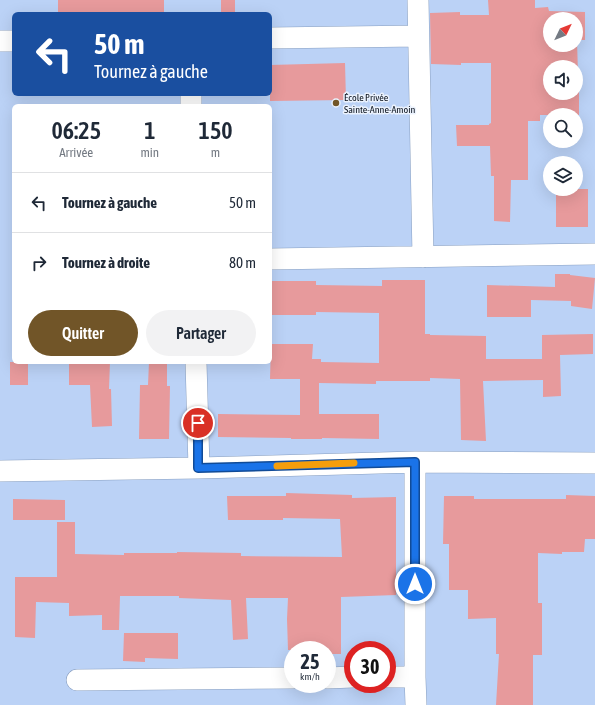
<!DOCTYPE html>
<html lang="fr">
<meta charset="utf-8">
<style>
:root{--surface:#fff;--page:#f2f2f3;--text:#1f2937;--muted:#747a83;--line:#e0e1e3;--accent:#715528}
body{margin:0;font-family:"Asap Condensed",sans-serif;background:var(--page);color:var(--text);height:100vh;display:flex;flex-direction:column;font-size:15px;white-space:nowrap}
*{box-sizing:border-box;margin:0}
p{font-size:13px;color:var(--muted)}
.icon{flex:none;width:22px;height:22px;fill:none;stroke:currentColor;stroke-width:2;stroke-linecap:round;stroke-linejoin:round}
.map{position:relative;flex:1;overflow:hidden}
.panel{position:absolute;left:12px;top:104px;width:260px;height:260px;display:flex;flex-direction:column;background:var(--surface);border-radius:6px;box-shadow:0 4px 16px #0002}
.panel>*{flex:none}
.guide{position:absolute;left:12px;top:12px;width:260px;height:84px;border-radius:6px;box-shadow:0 4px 16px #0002;background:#1a4fa0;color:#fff;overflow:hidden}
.needle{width:26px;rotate:47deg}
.fabs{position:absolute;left:543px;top:12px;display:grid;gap:8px}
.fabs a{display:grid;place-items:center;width:40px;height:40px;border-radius:50%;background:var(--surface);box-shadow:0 4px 16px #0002;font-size:20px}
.speed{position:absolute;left:284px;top:641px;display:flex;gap:8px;font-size:20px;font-weight:700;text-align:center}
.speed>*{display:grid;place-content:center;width:52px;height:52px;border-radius:50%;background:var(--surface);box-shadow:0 4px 16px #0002;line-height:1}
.speed small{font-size:10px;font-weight:400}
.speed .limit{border:6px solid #d22;background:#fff;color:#111}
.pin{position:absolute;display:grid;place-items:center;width:34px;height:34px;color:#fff;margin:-17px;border:2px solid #fff;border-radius:50%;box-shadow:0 1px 4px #0007}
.me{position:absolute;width:44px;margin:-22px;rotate:0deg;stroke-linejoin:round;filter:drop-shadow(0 0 3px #0008)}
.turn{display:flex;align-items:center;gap:14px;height:84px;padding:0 16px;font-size:18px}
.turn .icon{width:52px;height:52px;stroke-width:2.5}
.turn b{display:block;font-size:28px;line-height:34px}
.eta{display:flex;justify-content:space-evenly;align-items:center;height:68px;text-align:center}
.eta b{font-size:24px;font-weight:600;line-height:28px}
.cta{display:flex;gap:8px;margin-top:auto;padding:8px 16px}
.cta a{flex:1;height:46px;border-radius:24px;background:var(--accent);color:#fff;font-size:16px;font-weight:600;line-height:46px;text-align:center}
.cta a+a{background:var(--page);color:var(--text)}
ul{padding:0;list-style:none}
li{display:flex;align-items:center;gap:12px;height:60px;padding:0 16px;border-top:1px solid var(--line)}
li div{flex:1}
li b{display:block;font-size:15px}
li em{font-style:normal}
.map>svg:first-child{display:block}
.building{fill:#e79a9c;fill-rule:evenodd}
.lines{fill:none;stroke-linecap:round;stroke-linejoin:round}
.street-casing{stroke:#889fc0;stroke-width:22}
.street{stroke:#fff;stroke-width:21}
.route-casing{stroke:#114b97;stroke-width:10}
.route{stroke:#1a73e8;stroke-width:7}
.slow{stroke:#f59e0b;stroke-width:7}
.poi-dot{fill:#715528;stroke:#ebf2fd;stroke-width:1.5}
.labels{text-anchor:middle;stroke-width:3;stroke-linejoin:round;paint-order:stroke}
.poi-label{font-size:10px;fill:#09111c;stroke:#ebf2fd;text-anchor:start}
</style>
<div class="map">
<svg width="595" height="705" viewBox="0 0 595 705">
<rect width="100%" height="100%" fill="#bbd2f6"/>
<path class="building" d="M 58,0 L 164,0 L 164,14 L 58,14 Z
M 221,0 L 235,0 L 235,14 L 221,14 Z
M 488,0 L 535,0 L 535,8 L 548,7 L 549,11 L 585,12 L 585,40 L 577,40 L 578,74 L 579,74 L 579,115 L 540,115 L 540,121 L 528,121 L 528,180 L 511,180 L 510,222 L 494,221 L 494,176 L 491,176 L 490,146 L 457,146 L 456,125 L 489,125 L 489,124 L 491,123 L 491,63 L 461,63 L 461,65 L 431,64 L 430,13 L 460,12 L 460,15 L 489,15 ZM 550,19 L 576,19 L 576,45 L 550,45 ZM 550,67 L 576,67 L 576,93 L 550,93 Z
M 345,63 L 346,100 L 270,101 L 270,65 Z
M 556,189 L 588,189 L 588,227 L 556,227 Z
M 555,274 L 570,274 L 570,275 L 595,278 L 592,309 L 571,306 L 571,301 L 531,300 L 531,317 L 487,317 L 487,285 L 555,287 Z
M 382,280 L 425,280 L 425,334 L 430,334 L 430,335 L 486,336 L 486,359 L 542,359 L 542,335 L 593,334 L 593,354 L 560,355 L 561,396 L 543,397 L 543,380 L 483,381 L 486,441 L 461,440 L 460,379 L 430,378 L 430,381 L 376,381 L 376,384 L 319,383 L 319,414 L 379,414 L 379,439 L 322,438 L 322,439 L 291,439 L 291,438 L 218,437 L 218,414 L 300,415 L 300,379 L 270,379 L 271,344 L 313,344 L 312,359 L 321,359 L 321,362 L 379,363 L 379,313 L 316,312 L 316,315 L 271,315 L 271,281 L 316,281 L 316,285 L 382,286 Z
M 10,362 L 28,362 L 28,385 L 10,385 Z
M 69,362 L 110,362 L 109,389 L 111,389 L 112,426 L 92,427 L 90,385 L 69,385 Z
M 149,362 L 167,362 L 167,386 L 170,386 L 169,439 L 139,439 L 140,385 L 148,385 Z
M 286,493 L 352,495 L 352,498 L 396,497 L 396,595 L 341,597 L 341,654 L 327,654 L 327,650 L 288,650 L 287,619 L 288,598 L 246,598 L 248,639 L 233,640 L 231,600 L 179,598 L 179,596 L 120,596 L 119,630 L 102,630 L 102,615 L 69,616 L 69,603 L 36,602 L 35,638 L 15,637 L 15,577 L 57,577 L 57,522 L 75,522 L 75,554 L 124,555 L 124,553 L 177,553 L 177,552 L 241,553 L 241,556 L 342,557 L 340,519 L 283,518 L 283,520 L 228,520 L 227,496 L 286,496 Z
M 566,495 L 595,496 L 595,539 L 585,539 L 584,552 L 562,552 L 562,554 L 538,553 L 538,603 L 542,603 L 542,655 L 533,655 L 533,705 L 496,705 L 499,654 L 496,654 L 496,618 L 468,619 L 468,590 L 449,590 L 449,544 L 443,544 L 444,496 L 474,496 L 474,499 L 566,499 Z
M 13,499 L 65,500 L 65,520 L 13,520 Z
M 124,633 L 178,633 L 178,659 L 145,658 L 145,662 L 123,661 Z"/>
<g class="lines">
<g class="street-casing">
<path id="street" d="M 418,0 L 423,257
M 270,38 L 418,36
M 0,41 L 14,41
M 191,94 L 191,106
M 270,259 L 595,254
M 196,362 L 199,468
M 415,462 L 415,677 L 416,705
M 0,471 L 199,468 L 415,462 L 595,463
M 387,677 L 415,677
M 327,678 L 353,677
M 77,680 L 293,678"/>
</g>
<use href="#street" class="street"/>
</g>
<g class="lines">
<g class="route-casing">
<path id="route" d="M 198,423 L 198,468 L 415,462 L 415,584"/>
</g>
<use href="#route" class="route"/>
<path class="slow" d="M 277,466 L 354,463"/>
</g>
<circle class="poi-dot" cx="336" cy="103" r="4"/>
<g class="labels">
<g class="poi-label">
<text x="344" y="101">École Privée<tspan x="344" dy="12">Sainte-Anne-Amoin</tspan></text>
</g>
</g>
</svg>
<div class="fabs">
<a><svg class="needle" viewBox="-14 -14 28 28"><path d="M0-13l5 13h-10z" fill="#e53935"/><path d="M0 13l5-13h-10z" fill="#747a83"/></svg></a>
<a><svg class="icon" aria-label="sound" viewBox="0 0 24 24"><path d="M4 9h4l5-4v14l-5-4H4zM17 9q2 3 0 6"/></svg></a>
<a><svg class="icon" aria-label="search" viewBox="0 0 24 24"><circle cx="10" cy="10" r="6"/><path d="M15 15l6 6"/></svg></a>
<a><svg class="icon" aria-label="layers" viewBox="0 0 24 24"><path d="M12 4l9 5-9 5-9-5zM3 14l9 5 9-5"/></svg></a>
</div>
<div class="speed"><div>25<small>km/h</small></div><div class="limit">30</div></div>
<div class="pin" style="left:198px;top:423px;background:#d93025"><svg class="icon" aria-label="arrive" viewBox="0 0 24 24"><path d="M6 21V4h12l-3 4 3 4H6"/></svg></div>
<svg class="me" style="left:415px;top:584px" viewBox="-20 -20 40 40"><circle r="17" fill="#1a73e8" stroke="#fff" stroke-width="3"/><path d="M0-11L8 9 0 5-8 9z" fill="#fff"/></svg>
<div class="guide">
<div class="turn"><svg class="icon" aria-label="left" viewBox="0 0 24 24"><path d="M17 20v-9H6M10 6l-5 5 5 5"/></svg><div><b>50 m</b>Tournez à gauche</div></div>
</div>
<section class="panel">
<div class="eta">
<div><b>06:25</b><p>Arrivée</p></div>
<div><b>1</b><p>min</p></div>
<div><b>150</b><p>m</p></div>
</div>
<ul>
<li><svg class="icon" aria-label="left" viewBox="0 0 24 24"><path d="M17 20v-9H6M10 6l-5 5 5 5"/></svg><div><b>Tournez à gauche</b></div><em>50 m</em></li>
<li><svg class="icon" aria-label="right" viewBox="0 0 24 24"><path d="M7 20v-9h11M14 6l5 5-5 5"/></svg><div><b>Tournez à droite</b></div><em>80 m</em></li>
</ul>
<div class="cta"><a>Quitter</a><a>Partager</a></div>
</section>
</div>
